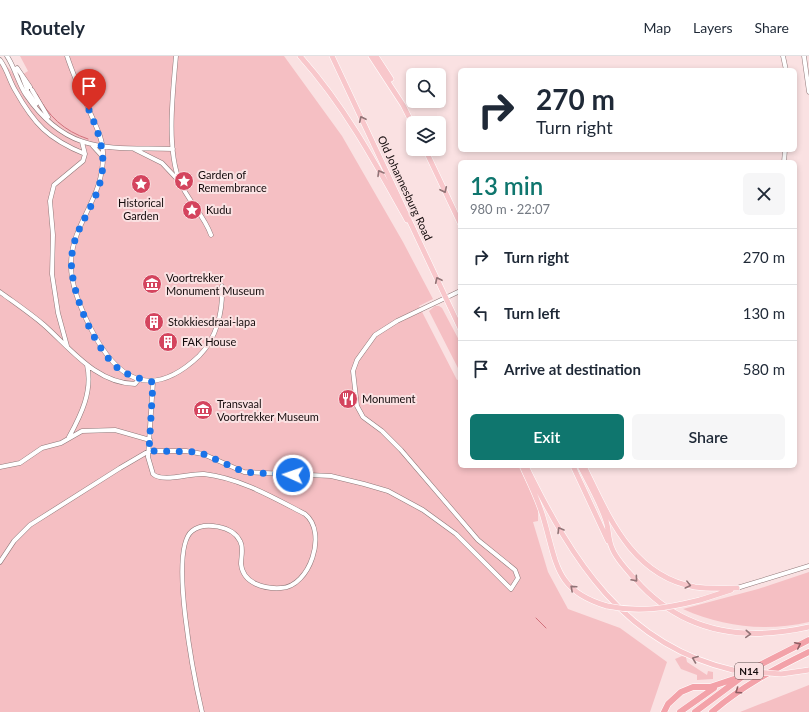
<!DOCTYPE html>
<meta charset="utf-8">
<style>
:root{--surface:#fff;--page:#f6f6f7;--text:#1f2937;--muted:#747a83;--line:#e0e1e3;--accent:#0f766e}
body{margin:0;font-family:Lato,sans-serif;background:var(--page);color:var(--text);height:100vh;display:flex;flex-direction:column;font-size:15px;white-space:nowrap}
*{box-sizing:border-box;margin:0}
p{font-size:13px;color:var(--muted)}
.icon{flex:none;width:22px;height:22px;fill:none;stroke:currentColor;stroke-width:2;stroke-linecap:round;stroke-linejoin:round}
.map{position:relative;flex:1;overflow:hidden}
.sheet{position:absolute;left:458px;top:104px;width:339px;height:308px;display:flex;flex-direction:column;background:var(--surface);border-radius:6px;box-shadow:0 2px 6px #0003}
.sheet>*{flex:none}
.banner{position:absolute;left:458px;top:12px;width:339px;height:84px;border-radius:6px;box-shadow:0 2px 6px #0003;background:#fff;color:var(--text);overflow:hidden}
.controls{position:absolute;left:406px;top:12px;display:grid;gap:8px}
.controls a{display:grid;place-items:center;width:40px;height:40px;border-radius:6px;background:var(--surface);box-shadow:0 2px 6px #0003;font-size:20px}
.pin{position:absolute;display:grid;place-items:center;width:34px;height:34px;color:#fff;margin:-41px -17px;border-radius:50% 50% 50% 0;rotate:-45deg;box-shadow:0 0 4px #0007}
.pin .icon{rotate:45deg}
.me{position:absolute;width:44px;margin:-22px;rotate:273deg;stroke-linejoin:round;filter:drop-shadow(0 0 3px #0008)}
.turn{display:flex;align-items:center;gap:14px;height:84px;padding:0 12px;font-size:18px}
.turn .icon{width:52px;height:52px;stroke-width:2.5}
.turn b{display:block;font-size:28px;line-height:34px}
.round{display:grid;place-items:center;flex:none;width:42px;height:42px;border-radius:6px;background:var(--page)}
.headline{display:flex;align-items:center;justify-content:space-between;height:68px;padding:0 12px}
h1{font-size:24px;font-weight:600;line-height:30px;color:var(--accent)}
.action{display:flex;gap:8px;margin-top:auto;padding:8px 12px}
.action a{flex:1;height:46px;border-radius:6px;background:var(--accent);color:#fff;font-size:16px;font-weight:600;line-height:46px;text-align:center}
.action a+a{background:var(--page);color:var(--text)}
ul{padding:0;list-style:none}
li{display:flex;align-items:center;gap:12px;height:56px;padding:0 12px;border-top:1px solid var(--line)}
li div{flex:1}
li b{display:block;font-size:15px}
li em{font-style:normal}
header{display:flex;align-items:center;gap:24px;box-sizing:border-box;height:56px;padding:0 20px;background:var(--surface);border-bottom:1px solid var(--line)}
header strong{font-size:19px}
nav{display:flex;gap:22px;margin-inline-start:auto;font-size:14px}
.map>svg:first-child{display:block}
.green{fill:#f5bfc3}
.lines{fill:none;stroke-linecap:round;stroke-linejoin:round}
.stream{stroke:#d1707b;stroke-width:1}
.minor-casing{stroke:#8f7879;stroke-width:5}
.major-casing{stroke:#fff;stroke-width:6}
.highway-casing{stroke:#fff;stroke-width:7}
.minor{stroke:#fff;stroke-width:4}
.major{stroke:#f8c7cb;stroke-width:5}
.highway{stroke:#f3a2a9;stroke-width:6}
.major-bridge-casing{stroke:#fff;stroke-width:6;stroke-linecap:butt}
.major-bridge{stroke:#f8c7cb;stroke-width:5}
.oneway{stroke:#917376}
.oneway2{stroke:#8f5e63}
.route{stroke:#1a73e8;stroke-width:7;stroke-dasharray:0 12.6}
.labels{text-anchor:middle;stroke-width:4;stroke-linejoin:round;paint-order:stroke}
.shield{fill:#fae1e2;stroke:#594c4d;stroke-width:1}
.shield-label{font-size:10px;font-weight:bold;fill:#140c0d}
.poi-label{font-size:11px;fill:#140c0d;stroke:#fae1e2;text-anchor:start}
.street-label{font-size:11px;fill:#140c0d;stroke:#fae1e2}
</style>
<header>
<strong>Routely</strong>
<nav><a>Map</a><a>Layers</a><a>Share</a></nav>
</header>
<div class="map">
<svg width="809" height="656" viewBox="0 0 809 656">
<rect width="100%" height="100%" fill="#fae1e2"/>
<path class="green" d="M 20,0 L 284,0 L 342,80 L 403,186 L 433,243 L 419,250 L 457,324 L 460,323 L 460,410 L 519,410 L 538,451 L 538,465 L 533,466 L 548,516 L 568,553 L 620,572 L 667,606 L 650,656 L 0,656 L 0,2 L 17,22 L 28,15 Z
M 435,250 L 439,250 L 442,252 L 460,286 L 460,316 L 429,255 Z
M 809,516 L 809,566 C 766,576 723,571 683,553 L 758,533 Z
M 682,600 L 686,601 L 687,606 L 707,619 L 708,615 L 713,616 L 713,623 L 697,624 L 697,619 L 681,613 L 675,603 Z
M 809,629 L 809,656 L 740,656 Z"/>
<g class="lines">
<path class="stream" d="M 37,38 C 48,60 64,75 88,83
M 536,562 L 546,572"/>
<g class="minor-casing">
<path id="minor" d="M 7,0 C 15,12 18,27 26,39 C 68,100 109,91 173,93
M 67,0 C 73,19 82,38 90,56 C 95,69 103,82 103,96 C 105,142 72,166 71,207 C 70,228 81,253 90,271 C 116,323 150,346 199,300 C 217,282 223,255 222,230
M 176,0 C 173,35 166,94 180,126 C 188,145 204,159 211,179
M 783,0 L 786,14
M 804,0 L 809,36
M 0,4 C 7,13 9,24 15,34 C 34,68 48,83 85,98
M 17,12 L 30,31
M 22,20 L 27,33
M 32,34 L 48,61
M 28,36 L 36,48
M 93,90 L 103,101
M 134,93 L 162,107 L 177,123
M 784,106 L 785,94
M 0,236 C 15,247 30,257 44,269 C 71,293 96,327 135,328 L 139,323
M 67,290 L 58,257 L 52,218 L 53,179 L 50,145 L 54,129 L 83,105 L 85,98 L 82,86
M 153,326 L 148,401 L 153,418 C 163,427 190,417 204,418 C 240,422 274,442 305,458 C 328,476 310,531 281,532 C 265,533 243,528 241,508 C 241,500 244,492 240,485 C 233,470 204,465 192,475 C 168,494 195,626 202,656
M 69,381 C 81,359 93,335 87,309
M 0,411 L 20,407 L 42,392 L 61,387 L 82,375 L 115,374 L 150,384
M 0,506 L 14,485 L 30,469 L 120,412 L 149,395 L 186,395 L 203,398 L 244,416 L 331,420 L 364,428 L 388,435 L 423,454 L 456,478 L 511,533 L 518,522 L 515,514 L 478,484 L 401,394 L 382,375 L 363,361 L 357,350 L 353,315 L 357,304 L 375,279 L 397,265 L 460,235
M 737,532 L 809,510"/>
</g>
<g class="major-casing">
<path id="major" d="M 300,0 C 344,49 375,106 407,164
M 332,0 L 460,272
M 371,0 L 403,49 L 413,69
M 376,0 L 391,23
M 425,93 L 460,167
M 522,410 C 530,428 539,445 544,464 C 557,509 556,535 607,550
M 526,410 C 572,504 624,589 733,614
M 573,410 L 608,485
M 580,410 C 589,428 600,446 606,465 C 609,473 608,484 612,492 C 616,503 627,514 635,523 C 681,576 743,586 809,571
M 584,410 C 609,461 632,520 695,531 C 709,533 723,532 737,532
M 700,544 L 731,534"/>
</g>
<g class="highway-casing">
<path id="highway" d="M 664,656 L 668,648 L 681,636 L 693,631 L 710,631 L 734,623
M 680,656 L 714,632
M 695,656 L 754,612 L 809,584
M 712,656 C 741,631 774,613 809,596"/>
</g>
<use href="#minor" class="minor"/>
<use href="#major" class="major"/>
<use href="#highway" class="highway"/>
<g class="major-bridge-casing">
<path id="major-bridge" d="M 607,550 C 640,557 668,552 700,544
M 733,614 L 781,618 L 809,614"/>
</g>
<use href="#major-bridge" class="major-bridge"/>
</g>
<defs><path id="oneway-chevron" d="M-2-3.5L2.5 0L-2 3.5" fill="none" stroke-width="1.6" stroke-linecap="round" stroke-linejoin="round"/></defs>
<g class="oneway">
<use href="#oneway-chevron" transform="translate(362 63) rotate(-115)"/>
<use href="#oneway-chevron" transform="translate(380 117) rotate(-120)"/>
<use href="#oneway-chevron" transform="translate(444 134) rotate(65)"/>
<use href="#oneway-chevron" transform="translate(438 224) rotate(-115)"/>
<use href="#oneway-chevron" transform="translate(560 474) rotate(-121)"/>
<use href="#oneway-chevron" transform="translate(635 523) rotate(49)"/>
<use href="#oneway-chevron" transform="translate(688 529) rotate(14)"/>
<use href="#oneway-chevron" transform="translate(573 532) rotate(-138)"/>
<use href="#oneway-chevron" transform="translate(748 578) rotate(4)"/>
<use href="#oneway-chevron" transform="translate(695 603) rotate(-159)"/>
</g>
<g class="oneway2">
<use href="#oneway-chevron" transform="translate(798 589) rotate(-26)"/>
<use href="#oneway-chevron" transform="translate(738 635) rotate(146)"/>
</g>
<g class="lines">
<path class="route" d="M 89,54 C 105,91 109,113 91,150 C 83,166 74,180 72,198 C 67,229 94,294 119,313 C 129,320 141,323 153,326 L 149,395 L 199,396 L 244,416 L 293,419"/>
</g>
<defs>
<g id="sight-disc" transform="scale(1)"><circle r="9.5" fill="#d4445e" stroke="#fae1e2"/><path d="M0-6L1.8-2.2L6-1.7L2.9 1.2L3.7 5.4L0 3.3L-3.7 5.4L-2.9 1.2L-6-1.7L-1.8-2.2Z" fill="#fff"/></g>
<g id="museum-disc" transform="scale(1)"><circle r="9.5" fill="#d4445e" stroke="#fae1e2"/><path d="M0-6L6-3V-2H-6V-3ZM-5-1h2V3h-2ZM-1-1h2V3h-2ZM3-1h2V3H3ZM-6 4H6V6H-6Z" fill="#fff"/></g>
<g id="building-disc" transform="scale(1)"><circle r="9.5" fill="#d4445e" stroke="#fae1e2"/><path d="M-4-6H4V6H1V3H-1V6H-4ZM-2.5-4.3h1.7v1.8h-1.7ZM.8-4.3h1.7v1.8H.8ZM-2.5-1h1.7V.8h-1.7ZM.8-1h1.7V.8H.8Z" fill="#fff"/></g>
<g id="restaurant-disc" transform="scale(1)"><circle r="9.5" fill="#d4445e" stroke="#fae1e2"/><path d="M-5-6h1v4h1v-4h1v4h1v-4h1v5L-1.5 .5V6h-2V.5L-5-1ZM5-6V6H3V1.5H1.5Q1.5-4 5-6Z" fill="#fff"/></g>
</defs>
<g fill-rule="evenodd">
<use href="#sight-disc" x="184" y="125"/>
<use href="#sight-disc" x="141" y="128"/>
<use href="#sight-disc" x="192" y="154"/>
<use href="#museum-disc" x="152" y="228"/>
<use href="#building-disc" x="154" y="266"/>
<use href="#building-disc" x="168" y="286"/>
<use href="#restaurant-disc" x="348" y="343"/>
<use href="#museum-disc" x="203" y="354"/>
</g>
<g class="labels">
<rect class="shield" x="735" y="607" width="28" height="16" rx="3"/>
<g class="shield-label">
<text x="749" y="619">N14</text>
</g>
<g class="poi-label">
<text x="198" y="123">Garden of<tspan x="198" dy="13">Remembrance</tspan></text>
<text x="141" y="151" text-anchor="middle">Historical<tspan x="141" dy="13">Garden</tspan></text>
<text x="206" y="158">Kudu</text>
<text x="166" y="226">Voortrekker<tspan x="166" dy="13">Monument Museum</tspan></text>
<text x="168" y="270">Stokkiesdraai-lapa</text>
<text x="182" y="290">FAK House</text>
<text x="362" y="347">Monument</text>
<text x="217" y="352">Transvaal<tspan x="217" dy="13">Voortrekker Museum</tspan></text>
</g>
<g class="street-label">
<text transform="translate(405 132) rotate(65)" y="4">Old Johannesburg Road</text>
</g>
</g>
</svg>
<div class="controls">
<a><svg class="icon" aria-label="search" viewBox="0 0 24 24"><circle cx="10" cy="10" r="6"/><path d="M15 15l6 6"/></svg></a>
<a><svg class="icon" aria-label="layers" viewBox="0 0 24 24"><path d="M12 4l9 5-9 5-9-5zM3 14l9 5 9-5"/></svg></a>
</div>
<div class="pin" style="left:89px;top:54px;background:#d93025"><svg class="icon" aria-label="arrive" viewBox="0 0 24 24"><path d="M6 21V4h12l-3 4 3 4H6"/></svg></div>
<svg class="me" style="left:293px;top:419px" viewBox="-20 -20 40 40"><circle r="17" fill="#1a73e8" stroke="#fff" stroke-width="3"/><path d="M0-11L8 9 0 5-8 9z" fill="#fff"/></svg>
<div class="banner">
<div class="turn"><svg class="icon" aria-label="right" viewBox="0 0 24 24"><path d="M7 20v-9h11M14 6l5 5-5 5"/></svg><div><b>270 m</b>Turn right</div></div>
</div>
<section class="sheet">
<div class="headline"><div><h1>13 min</h1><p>980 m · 22:07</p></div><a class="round"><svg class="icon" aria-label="close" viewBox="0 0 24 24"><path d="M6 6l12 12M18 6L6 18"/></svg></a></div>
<ul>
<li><svg class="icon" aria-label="right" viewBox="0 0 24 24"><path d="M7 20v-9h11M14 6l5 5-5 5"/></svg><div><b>Turn right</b></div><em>270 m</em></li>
<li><svg class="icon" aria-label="left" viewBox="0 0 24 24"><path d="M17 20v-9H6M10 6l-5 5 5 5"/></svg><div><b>Turn left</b></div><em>130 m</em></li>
<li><svg class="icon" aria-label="arrive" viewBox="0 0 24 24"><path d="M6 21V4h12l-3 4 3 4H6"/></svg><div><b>Arrive at destination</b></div><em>580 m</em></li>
</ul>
<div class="action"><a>Exit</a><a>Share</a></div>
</section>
</div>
